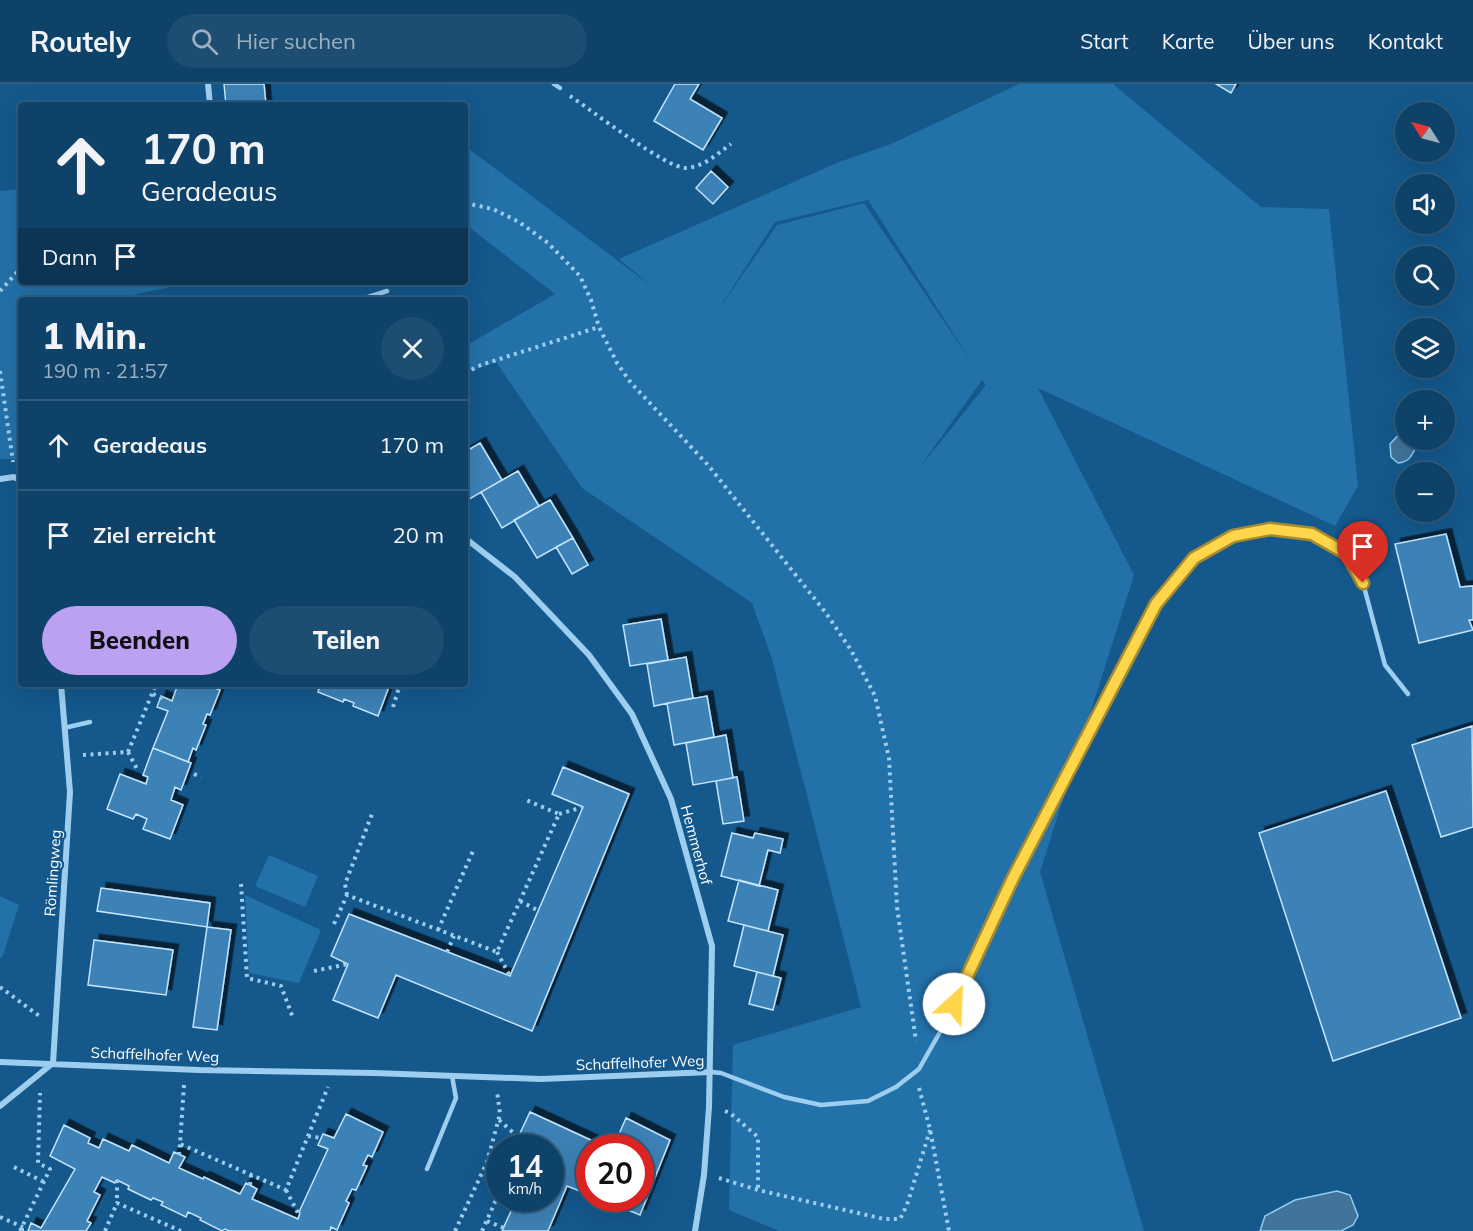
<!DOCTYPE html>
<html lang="de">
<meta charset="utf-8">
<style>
:root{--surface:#0f4269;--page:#1d4d71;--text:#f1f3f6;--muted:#9bb0c0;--line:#2f5b7d;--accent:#bca0f2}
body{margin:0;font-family:Mulish,sans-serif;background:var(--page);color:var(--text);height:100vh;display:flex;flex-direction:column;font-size:22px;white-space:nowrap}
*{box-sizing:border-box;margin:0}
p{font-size:20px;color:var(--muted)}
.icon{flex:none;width:33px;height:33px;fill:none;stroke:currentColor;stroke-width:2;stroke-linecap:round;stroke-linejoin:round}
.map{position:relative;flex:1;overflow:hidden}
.side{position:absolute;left:18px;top:213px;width:450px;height:390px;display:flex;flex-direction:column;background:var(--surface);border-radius:6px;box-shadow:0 6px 24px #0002,0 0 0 2px var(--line)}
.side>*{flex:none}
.top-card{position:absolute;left:18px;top:18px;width:450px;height:183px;border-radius:6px;box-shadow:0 6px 24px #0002,0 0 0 2px var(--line);background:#0f4269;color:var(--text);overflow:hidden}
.needle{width:39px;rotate:306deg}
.fabs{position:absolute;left:1395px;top:18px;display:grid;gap:12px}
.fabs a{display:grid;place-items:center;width:60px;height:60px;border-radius:50%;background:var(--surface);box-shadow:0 6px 24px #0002,0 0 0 2px var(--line);font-size:30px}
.speed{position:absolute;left:486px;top:1050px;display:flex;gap:12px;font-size:30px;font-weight:700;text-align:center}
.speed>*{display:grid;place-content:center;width:78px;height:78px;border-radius:50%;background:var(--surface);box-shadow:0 6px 24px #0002,0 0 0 2px var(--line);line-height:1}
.speed small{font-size:15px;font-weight:400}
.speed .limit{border:9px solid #d22;background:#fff;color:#111}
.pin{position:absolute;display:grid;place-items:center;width:51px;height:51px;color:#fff;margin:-62px -26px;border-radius:50% 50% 50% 0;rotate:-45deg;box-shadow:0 0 6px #0007}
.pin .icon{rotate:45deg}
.me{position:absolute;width:66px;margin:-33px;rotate:25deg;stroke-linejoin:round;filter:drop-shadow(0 0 4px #0008)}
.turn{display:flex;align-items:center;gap:21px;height:126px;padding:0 24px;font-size:27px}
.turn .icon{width:78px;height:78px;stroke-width:2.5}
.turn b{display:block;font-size:42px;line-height:51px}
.then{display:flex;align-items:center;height:57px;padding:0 24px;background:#0003;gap:12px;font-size:22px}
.round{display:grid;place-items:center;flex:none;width:63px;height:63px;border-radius:32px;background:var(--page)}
.summary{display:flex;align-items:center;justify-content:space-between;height:102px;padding:0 24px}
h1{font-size:36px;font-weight:800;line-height:45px}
.action{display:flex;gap:12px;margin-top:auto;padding:12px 24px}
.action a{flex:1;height:69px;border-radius:36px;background:var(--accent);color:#111;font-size:24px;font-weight:800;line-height:69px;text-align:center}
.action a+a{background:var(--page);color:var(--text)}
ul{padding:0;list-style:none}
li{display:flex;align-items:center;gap:18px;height:90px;padding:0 24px;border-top:2px solid var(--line)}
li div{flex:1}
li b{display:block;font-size:22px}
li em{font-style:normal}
header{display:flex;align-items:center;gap:36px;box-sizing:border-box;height:84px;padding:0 30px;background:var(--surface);border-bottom:2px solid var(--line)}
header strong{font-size:28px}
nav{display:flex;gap:33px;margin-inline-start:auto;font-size:21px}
.search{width:420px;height:54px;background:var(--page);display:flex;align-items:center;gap:15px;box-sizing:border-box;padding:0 21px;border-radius:33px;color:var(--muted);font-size:22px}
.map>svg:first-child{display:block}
.green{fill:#2371a9;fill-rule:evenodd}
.water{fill:#427399;stroke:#8fcbf3;stroke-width:1.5}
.building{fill:#3d82b6;stroke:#c4e4fc;stroke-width:1.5;filter:url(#shadow)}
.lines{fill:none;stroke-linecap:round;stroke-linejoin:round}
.path{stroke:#9dcef0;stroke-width:4;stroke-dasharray:3 4.5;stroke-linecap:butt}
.lane{stroke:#9dcef0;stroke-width:4.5}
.street{stroke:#9dcef0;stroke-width:6}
.route-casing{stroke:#a68a30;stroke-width:15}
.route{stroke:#ffd54a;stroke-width:10}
.labels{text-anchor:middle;stroke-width:4.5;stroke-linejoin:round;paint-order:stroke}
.street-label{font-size:15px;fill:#fff;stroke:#14588c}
</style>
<header>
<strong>Routely</strong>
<div class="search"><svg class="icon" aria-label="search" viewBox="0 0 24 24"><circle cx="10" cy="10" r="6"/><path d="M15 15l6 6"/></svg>Hier suchen</div>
<nav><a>Start</a><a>Karte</a><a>Über uns</a><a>Kontakt</a></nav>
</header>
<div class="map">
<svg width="1473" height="1147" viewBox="0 0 1473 1147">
<defs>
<filter id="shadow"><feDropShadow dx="5.5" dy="-5.5" stdDeviation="0" flood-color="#0009"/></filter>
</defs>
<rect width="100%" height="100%" fill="#14588c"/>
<path class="green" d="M 1019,0 L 1113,0 L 1261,123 L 1329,125 L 1358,402 L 1335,442 L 1038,304 L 1134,491 L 1040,788 L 1144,1147 L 779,1147 L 729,1126 L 733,961 L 861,923 L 772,575 L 752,519 L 582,404 L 496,278 L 465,289 L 465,262 L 555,210 L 465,140 L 465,62 L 654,204 L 619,175 L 839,78 L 891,60 ZM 868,116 L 976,285 L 864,119 L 777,141 L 716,229 L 775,138 ZM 982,296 L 986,301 L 917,387 Z
M 21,105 L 21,198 L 192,198 L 111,216 L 21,216 L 21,375 L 0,375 L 0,107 Z
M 269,771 L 318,792 L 305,823 L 255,802 Z
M 245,811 L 321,846 L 299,899 L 249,889 Z
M 0,812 L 19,821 L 2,874 L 0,873 Z"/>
<path class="water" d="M 1405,344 L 1406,356 L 1430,356 C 1427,357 1423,357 1420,359 C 1411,367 1414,377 1398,379 L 1391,373 L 1390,360 Z
M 1337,1107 L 1350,1111 L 1358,1132 L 1353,1141 L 1341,1147 L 1260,1147 L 1265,1132 L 1295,1116 Z"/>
<path class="building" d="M 224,0 L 264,0 L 266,21 L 226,21 Z
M 675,0 L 699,0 L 690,15 L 722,34 L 703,66 L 654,37 Z
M 1216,0 L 1236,0 L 1231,9 Z
M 711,87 L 728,103 L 713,120 L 696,104 Z
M 480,359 L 502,396 L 466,417 L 465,368 Z
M 518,387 L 539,422 L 502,444 L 481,408 Z
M 550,416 L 573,454 L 537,474 L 514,436 Z
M 1446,450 L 1460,503 L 1473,502 L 1473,536 L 1469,536 L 1473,546 L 1419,559 L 1395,460 Z
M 573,454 L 588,481 L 572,490 L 556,463 Z
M 661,535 L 668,576 L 630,582 L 623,541 Z
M 686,573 L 693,614 L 654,622 L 647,580 Z
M 178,600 L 205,600 L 220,606 L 210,631 L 207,630 L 203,640 L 206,641 L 196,666 L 193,664 L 188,678 L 153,664 L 168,627 L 157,623 L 161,612 L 172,617 Z
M 306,600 L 390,600 L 378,632 L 353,622 L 354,619 L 344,615 L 343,618 L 318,608 L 319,605 Z
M 707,612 L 714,653 L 674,661 L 667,619 Z
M 1472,642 L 1473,743 L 1441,753 L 1412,661 Z
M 726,651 L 733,694 L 693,701 L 686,659 Z
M 153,664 L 191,679 L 181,706 L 175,703 L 171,716 L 183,721 L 170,755 L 143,745 L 147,735 L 136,730 L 133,735 L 107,725 L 120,690 L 146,700 L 148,693 L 143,691 Z
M 563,683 L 629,710 L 532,947 L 396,891 L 378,934 L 333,916 L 348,880 L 331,872 L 349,830 L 510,892 L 583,723 L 552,710 Z
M 737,693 L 744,737 L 723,740 L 716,697 Z
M 1386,707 L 1461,934 L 1333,977 L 1259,749 Z
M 732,749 L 753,754 L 755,749 L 783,755 L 780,769 L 768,766 L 759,802 L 721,792 Z
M 739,796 L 778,806 L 768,847 L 728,837 Z
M 101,804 L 210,819 L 207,843 L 97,827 Z
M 744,841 L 783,851 L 773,892 L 734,882 Z
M 207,843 L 231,846 L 217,946 L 193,943 Z
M 94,856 L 173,866 L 166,911 L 88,901 Z
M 757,888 L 781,894 L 773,926 L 749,920 Z
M 530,1028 L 608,1064 L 590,1064 L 590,1111 L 567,1102 L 548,1147 L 502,1147 L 517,1114 L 550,1114 L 550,1064 L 513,1064 Z
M 346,1030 L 383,1048 L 372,1073 L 368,1071 L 363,1081 L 367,1082 L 356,1106 L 352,1105 L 346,1117 L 349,1119 L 337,1146 L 331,1143 L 330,1147 L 229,1147 L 225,1145 L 222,1147 L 200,1136 L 201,1134 L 188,1128 L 186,1133 L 161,1121 L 163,1118 L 153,1114 L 151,1116 L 128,1105 L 129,1102 L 117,1096 L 115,1099 L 102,1093 L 94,1108 L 100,1111 L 87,1137 L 91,1139 L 86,1147 L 28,1147 L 31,1139 L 41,1144 L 75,1085 L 50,1072 L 64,1041 L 90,1054 L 88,1059 L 99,1064 L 103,1055 L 129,1067 L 132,1061 L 169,1079 L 174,1068 L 185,1073 L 179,1084 L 203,1095 L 204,1093 L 240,1110 L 246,1099 L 257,1105 L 252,1115 L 298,1135 L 300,1129 L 299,1128 L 328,1065 L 318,1061 L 323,1050 L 334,1054 Z
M 626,1034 L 670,1056 L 640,1131 L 599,1114 L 640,1114 L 640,1064 L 613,1064 Z"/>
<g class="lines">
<path class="path" d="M 570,12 C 590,25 668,86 687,84 C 705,82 717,70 731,60
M 465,119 L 493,125 L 519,138 L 548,159 L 580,192 L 591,216 L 599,243 L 617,279 L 631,299 L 708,381 L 826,529 L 851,566 L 875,612 L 889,674 L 897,823 L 916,957
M 0,207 L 21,184
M 0,287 L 13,378
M 465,289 L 481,281 L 599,243
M 153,610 L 164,615
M 393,623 L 400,600
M 128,668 L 137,685
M 83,671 L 128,668 L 156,600
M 194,690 L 201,693
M 559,730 L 583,723
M 241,800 L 247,894 L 281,902 L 293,934
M 347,811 L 345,800 L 372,730
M 520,817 L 539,827
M 334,840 L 347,811 L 497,868 L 559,730 L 526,716
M 438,846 L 473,767
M 447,868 L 454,852
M 497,868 L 510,892
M 314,887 L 348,880
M 0,903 L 42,934
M 184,1001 L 180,1060 L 286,1106 L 328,1003
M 919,1004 L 930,1045 L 949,1147
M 725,1027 L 730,1029 L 758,1053 L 758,1106
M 499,1036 L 518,1053 L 512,1064
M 308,1052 L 321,1054
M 179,1071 L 180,1060
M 487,1078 L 500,1084
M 14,1083 L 44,1098
M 719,1094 L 758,1106 L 884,1135 L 900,1135 L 907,1121 L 930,1046
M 117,1096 L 117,1119
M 250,1101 L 251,1091
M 286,1106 L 299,1131
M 0,1133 L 23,1143
M 487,1137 L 504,1144
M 21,1146 L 28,1146
M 20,1147 L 50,1085 L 38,1079 L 40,1009
M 105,1147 L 117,1119 L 181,1147
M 455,1147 L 487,1078 L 500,1030 L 497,1007
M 482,1147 L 500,1107"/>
<path class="lane" d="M 554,0 L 560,4
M 366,216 L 365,214 L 387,207
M 64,644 L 90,638
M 711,988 L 721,989 L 784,1013 L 821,1021 L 868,1017 L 896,1003 L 919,985 L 944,941 L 1013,794 L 1156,520 L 1194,474 L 1233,452 L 1270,445 L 1312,450 L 1347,470 L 1363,499 L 1385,581 L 1408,610
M 427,1085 L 456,1014 L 452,992"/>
<path class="street" d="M 208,0 L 210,21
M 0,395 L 14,393 L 21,397
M 465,454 L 515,493 L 589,571 L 632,630 L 671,715 L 712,862 L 709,1023 L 704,1091 L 695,1147
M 0,978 L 199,986 L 374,989 L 541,995 L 711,988
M 53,979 L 70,708 L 61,600
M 0,1022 L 53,979"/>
</g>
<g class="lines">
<g class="route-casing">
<path id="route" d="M 954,920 L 1013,794 L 1156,520 L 1194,474 L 1233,452 L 1270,445 L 1312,450 L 1347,470 L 1363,499"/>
</g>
<use href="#route" class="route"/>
</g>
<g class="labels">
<g class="street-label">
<text transform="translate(696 761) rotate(75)" y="5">Hemmerhof</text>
<text transform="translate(53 789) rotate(-86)" y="5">Römlingweg</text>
<text transform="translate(155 971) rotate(2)" y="5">Schaffelhofer Weg</text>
<text transform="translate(640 979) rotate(-2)" y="5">Schaffelhofer Weg</text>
</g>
</g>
</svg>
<div class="fabs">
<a><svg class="needle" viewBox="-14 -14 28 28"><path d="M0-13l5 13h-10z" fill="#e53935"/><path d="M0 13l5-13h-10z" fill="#9bb0c0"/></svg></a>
<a><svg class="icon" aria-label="sound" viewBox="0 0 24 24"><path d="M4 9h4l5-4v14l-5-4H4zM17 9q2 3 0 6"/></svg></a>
<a><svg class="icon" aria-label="search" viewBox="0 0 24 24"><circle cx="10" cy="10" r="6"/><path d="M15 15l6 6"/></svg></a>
<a><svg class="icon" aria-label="layers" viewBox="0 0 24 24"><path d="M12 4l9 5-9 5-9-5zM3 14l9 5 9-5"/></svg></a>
<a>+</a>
<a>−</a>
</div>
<div class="speed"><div>14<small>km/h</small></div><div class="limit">20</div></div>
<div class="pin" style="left:1363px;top:499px;background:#d93025"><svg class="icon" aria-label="arrive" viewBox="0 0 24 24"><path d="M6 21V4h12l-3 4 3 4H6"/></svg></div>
<svg class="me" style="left:954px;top:920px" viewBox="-20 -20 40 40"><circle r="19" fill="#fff"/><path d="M0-13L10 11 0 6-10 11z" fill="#ffd54a"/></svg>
<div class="top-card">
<div class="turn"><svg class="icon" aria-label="ahead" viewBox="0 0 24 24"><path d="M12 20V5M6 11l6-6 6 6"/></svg><div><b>170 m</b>Geradeaus</div></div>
<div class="then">Dann<svg class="icon" aria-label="arrive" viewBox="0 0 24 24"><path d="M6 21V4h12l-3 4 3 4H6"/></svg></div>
</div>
<section class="side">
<div class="summary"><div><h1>1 Min.</h1><p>190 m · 21:57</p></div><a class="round"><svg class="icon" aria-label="close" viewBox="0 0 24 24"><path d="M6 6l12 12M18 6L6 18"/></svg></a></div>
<ul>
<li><svg class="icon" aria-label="ahead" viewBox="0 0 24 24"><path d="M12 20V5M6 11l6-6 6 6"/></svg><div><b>Geradeaus</b></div><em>170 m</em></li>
<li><svg class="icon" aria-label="arrive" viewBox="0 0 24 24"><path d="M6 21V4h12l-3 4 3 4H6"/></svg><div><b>Ziel erreicht</b></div><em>20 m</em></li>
</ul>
<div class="action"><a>Beenden</a><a>Teilen</a></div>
</section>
</div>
